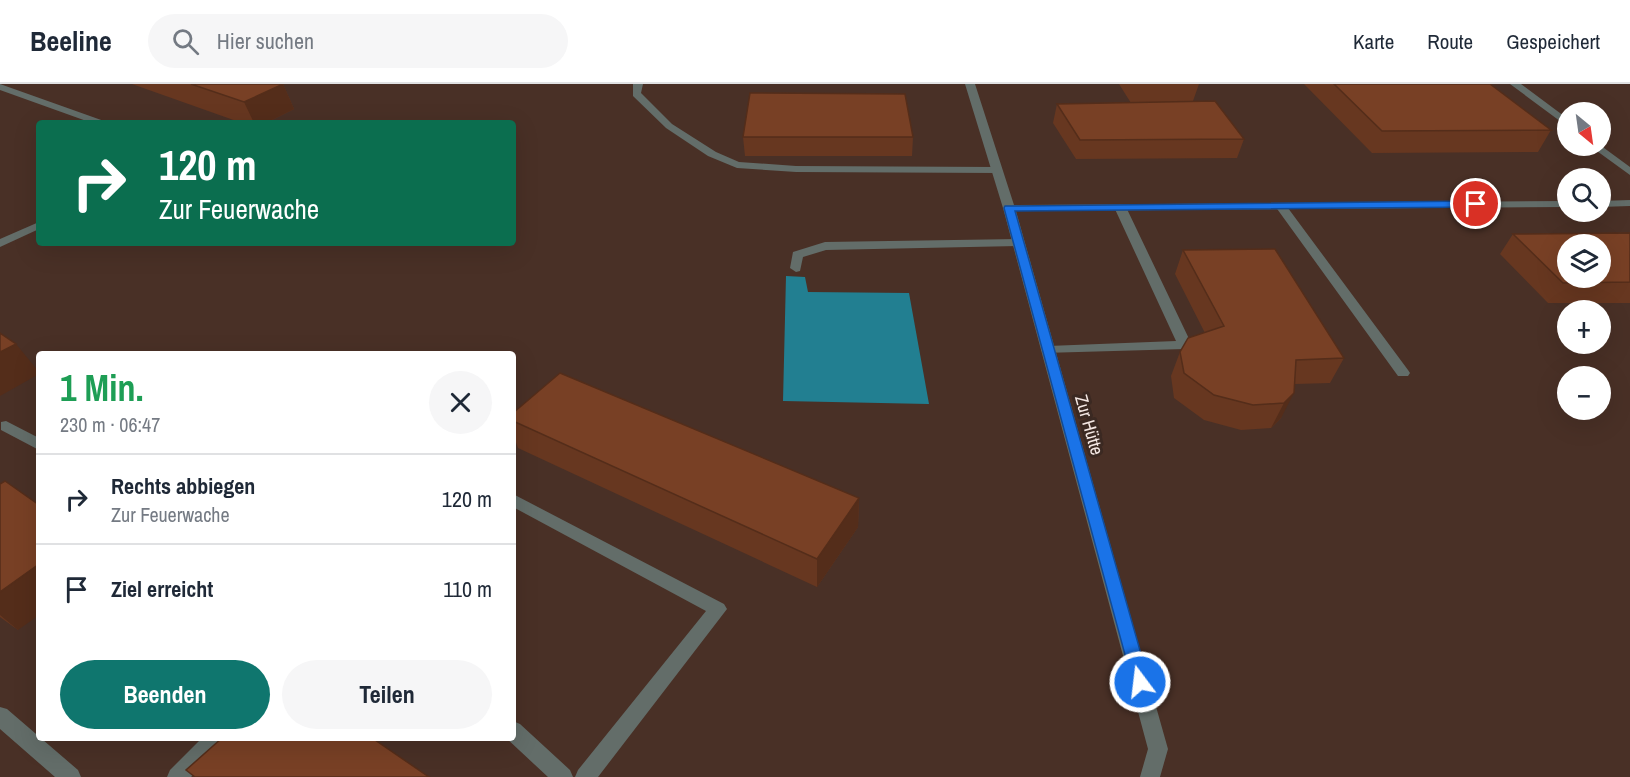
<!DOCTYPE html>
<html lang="de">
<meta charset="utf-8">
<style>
:root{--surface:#fff;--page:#f6f6f7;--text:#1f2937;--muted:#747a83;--line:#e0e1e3;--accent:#0f766e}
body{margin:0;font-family:"Archivo Narrow",sans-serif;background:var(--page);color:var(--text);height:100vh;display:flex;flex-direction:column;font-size:22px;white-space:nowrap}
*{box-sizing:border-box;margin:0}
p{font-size:20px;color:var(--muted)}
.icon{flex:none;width:33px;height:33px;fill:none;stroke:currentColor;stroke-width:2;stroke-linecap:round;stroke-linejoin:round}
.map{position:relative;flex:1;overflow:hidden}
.sheet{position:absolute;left:36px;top:267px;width:480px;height:390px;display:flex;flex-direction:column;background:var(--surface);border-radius:6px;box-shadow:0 6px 24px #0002}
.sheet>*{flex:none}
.guide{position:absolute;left:36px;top:36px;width:480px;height:126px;border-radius:6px;box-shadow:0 6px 24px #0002;background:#0b6e4f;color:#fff;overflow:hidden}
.needle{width:39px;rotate:151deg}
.tools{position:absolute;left:1557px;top:18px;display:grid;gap:12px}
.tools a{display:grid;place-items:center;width:54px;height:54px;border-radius:50%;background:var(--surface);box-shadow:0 6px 24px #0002;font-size:30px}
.pin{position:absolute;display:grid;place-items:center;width:51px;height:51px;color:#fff;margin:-26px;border:3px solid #fff;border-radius:50%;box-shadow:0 2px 6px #0007}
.me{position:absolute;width:66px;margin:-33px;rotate:345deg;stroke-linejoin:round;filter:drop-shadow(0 0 4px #0008)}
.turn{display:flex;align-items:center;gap:21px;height:126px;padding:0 24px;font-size:27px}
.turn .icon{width:78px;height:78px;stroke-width:2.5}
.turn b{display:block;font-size:42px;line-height:51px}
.round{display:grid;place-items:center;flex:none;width:63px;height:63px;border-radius:32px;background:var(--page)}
.summary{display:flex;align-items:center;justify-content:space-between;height:102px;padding:0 24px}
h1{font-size:36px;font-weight:700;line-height:45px;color:#1e9e55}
.button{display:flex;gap:12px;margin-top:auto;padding:12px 24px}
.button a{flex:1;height:69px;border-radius:36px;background:var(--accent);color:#fff;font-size:24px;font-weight:700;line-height:69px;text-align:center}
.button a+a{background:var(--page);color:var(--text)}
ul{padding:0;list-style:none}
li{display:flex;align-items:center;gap:18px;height:90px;padding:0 24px;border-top:2px solid var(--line)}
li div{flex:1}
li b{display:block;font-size:22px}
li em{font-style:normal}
header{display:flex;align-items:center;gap:36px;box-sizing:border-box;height:84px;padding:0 30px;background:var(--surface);border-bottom:2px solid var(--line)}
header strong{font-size:28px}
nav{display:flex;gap:33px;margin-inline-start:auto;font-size:21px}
.search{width:420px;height:54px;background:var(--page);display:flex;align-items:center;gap:15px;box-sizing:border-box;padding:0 21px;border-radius:33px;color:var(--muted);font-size:22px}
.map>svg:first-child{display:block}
.built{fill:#493026;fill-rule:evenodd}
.water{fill:#227f91}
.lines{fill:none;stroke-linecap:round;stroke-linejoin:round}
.service{fill:#636d69;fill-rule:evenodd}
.minor{fill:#636d69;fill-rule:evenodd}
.wall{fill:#673720}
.shaded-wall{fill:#542d1a}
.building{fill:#784025;stroke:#542d1a;stroke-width:1.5;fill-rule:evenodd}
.route{fill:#1a73e8;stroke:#114b97;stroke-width:1.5}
.labels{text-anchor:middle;stroke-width:6;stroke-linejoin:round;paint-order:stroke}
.street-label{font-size:18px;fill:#f5e8e4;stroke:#3b2922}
</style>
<header>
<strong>Beeline</strong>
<div class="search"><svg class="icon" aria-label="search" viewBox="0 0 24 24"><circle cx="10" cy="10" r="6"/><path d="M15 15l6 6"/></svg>Hier suchen</div>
<nav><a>Karte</a><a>Route</a><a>Gespeichert</a></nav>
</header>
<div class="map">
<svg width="1630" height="693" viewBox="0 0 1630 693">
<rect width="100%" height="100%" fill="#3b2922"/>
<path class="built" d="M 0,0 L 1630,0 L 1630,693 L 0,693 ZM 1568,28 L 1600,28 L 1600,62 L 1568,62 ZM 39,39 L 513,39 L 513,159 L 39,159 ZM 1568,94 L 1600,94 L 1600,128 L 1568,128 ZM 1568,160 L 1600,160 L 1600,194 L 1568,194 ZM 1568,226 L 1600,226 L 1600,260 L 1568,260 ZM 39,270 L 513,270 L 513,654 L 39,654 ZM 1568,292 L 1600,292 L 1600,326 L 1568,326 Z"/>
<path class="water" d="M 786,192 L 805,193 L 808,208 L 909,209 L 929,320 L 783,317 Z"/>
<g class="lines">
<path class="service" d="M 0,0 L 104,37 L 106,39 L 92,39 L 0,6 Z
M 633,0 L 643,0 L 641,9 L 672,40 L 716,68 L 739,78 L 796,82 L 997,83 L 1002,86 L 997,89 L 796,88 L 737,84 L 708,72 L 666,44 L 633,12 Z
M 1281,119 L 1285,120 L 1408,286 L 1410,289 L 1408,292 L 1398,292 L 1275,122 Z
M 1120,120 L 1126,123 L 1192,261 L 1185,265 L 1043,269 L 1041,266 L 1043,263 L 1048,262 L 1176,257 L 1114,123 Z
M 39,138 L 39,145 L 0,163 L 0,155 Z
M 1018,155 L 1024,159 L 1022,162 L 826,166 L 803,173 L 800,187 L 796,188 L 790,184 L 793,168 L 825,158 Z
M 6,337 L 39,354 L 39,366 L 1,346 L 1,338 Z
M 513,410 L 724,520 L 727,525 L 598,693 L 575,693 L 578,686 L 706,527 L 513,423 Z
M 0,623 L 7,625 L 78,686 L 81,693 L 55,693 L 0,645 Z
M 513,637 L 520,640 L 570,686 L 573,693 L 548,693 L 506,654 L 513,654 Z
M 202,654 L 226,654 L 223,661 L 191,693 L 167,693 L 170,686 Z"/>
<path class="minor" d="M 965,0 L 975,0 L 1014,121 L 1568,117 L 1568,123 L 1016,127 L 1168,665 L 1160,693 L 1140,693 L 1148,665 L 1003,124 Z
M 1510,0 L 1521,0 L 1568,35 L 1568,43 Z
M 1600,61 L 1630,83 L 1630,91 L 1590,62 Z
M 1630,116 L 1630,122 L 1600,123 L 1600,117 Z"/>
</g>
<path class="wall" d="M 132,0 L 283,0 L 294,25 L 266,39 L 242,39 Z
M 1119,0 L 1199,0 L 1193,17 L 1244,55 L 1237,74 L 1076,75 L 1053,39 L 1057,20 L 1131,19 Z
M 1304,0 L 1490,0 L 1551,46 L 1538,68 L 1372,69 Z
M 743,53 L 913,53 L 912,72 L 745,72 Z
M 1630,149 L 1630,219 L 1548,219 L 1500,170 L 1513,150 Z
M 1183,166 L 1344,274 L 1330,299 L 1295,300 L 1281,334 L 1271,344 L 1241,346 L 1204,336 L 1174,314 L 1171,292 L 1180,268 L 1205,249 L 1175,190 Z
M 513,329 L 859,414 L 858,443 L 817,503 L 518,364 L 513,350 Z
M 0,400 L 18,546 L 0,533 Z"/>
<path class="shaded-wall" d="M 283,0 L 294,25 L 266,39 L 254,39 L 244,18 Z
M 16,260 L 39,288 L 39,290 L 0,312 L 0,268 Z
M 1294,309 L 1281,334 L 1271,344 L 1284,319 Z
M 859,414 L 858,443 L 817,503 L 817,475 Z
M 39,480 L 39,531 L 18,546 L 0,531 L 0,508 Z"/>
<path class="building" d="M 191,0 L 283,0 L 244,18 Z
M 1334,0 L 1490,0 L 1551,46 L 1382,47 Z
M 750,9 L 905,10 L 913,53 L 743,53 Z
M 1215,17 L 1244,55 L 1080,56 L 1057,20 Z
M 1630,149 L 1630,198 L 1563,199 L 1513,150 ZM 1568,160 L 1600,160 L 1600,194 L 1568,194 Z
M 1275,165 L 1344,274 L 1296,276 L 1294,309 L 1284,319 L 1253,321 L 1214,311 L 1184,289 L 1180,268 L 1188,254 L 1224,242 L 1183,166 Z
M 0,249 L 16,260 L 0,268 Z
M 560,289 L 859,414 L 817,475 L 513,337 L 513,329 Z
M 5,397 L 39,421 L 39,480 L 0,508 L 0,400 Z
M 222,654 L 372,654 L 429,693 L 195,693 L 186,686 Z"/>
<path class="route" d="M 1476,117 L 1481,120 L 1480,123 L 1015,127 L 1149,598 L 1146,604 L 1140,606 L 1134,604 L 1004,124 L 1005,122 Z"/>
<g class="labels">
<g class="street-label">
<text transform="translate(1089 341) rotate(74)" y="6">Zur Hütte</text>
</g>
</g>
</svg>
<div class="tools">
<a><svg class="needle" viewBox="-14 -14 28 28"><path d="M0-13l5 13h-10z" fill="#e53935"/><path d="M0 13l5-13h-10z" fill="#747a83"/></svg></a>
<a><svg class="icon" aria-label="search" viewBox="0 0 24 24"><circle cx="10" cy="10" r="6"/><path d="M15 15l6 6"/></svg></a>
<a><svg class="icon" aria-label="layers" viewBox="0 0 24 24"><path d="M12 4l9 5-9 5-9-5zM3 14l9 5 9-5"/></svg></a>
<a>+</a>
<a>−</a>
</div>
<div class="pin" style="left:1476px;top:120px;background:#d93025"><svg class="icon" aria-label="arrive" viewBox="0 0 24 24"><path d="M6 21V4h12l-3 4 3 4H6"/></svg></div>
<svg class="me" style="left:1140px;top:598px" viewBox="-20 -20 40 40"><circle r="17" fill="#1a73e8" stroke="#fff" stroke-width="3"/><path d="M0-11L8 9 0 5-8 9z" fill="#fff"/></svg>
<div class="guide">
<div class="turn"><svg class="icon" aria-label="right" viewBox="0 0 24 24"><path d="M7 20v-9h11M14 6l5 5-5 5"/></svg><div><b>120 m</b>Zur Feuerwache</div></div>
</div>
<section class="sheet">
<div class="summary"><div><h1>1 Min.</h1><p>230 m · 06:47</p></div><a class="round"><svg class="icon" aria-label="close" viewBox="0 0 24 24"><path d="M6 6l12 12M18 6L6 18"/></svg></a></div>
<ul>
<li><svg class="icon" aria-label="right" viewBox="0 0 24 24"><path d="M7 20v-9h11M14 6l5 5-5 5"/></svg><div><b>Rechts abbiegen</b><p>Zur Feuerwache</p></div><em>120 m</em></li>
<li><svg class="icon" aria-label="arrive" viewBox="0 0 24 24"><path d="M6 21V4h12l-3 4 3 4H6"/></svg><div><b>Ziel erreicht</b></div><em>110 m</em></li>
</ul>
<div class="button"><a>Beenden</a><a>Teilen</a></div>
</section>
</div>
